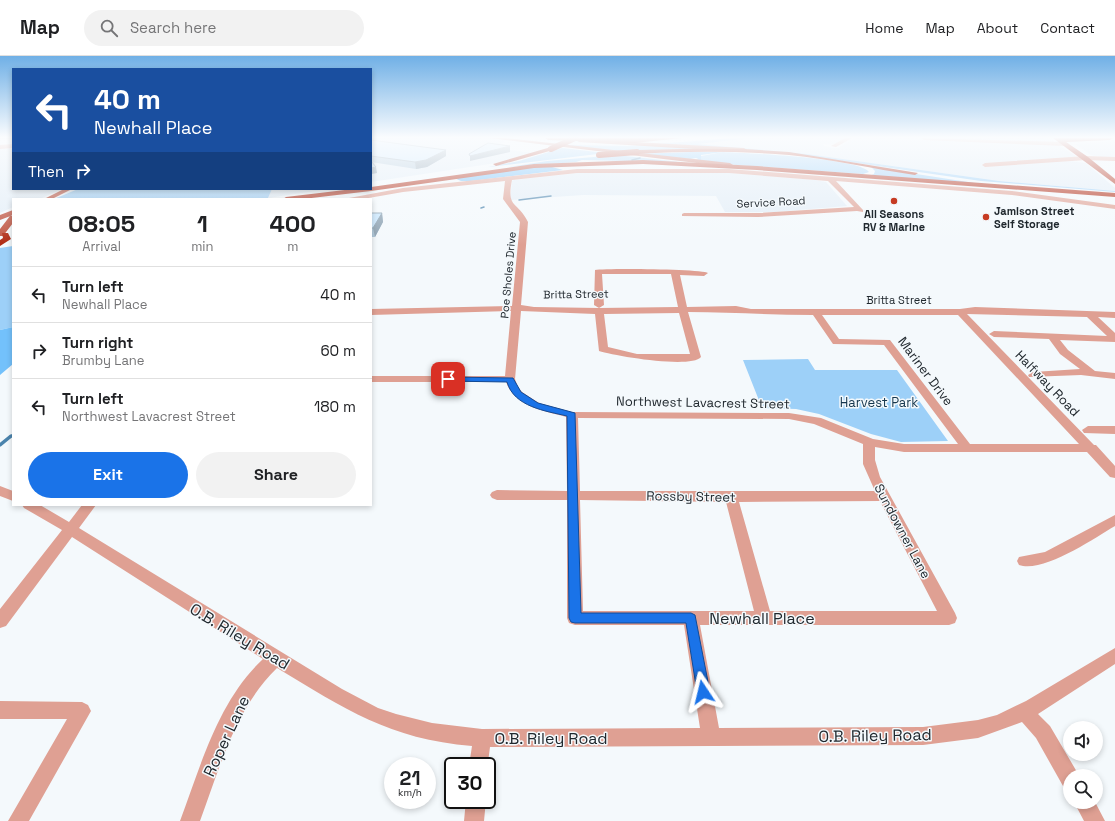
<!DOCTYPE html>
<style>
:root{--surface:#fff;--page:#f2f2f2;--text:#202124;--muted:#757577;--line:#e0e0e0;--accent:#1a73e8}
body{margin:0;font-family:"Space Grotesk",sans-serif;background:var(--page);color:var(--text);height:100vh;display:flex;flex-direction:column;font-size:15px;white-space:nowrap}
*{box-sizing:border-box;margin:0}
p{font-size:13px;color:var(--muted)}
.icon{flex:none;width:22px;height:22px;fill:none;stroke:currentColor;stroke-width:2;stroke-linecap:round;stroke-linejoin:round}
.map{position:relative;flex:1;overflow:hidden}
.details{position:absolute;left:12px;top:142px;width:360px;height:308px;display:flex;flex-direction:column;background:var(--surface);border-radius:0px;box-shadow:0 2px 6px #0003}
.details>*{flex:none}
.banner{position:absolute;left:12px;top:12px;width:360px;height:122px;border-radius:0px;box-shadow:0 2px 6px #0003;background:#1a4fa0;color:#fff;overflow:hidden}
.controls{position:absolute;left:1063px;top:665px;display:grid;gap:8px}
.controls a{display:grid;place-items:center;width:40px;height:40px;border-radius:50%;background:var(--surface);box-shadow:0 2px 6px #0003;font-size:20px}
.speed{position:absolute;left:384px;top:701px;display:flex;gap:8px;font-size:20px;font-weight:700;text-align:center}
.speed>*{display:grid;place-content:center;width:52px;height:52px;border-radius:50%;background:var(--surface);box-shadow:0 2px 6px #0003;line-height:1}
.speed small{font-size:10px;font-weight:400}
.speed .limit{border:2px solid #111;border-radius:6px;background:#fff;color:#111}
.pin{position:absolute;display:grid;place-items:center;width:34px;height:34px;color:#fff;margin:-17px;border-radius:8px;box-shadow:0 2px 6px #0006}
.me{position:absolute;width:44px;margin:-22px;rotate:350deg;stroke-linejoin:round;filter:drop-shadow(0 0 3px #0008)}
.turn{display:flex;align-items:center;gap:14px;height:84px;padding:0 16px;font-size:18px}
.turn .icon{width:52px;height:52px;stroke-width:2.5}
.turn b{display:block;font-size:28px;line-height:34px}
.then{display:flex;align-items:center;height:38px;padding:0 16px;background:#0003;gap:8px;font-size:15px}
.eta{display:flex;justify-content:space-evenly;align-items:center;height:68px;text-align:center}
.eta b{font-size:24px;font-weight:700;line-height:28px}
.primary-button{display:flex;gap:8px;margin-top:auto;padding:8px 16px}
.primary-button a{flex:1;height:46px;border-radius:24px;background:var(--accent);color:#fff;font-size:16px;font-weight:700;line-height:46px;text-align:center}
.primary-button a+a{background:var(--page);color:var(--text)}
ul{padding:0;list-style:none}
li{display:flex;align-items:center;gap:12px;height:56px;padding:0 16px;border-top:1px solid var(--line)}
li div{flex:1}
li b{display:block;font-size:15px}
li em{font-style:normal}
header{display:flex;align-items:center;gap:24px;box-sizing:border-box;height:56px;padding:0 20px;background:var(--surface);border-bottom:1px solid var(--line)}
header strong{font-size:19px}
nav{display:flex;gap:22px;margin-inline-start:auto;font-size:14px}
.search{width:280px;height:36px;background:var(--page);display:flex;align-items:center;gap:10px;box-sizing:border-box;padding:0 14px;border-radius:22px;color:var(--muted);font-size:15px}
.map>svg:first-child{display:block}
.built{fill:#e3eef7}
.green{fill:#9dd0f8}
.forest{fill:#73c1fb}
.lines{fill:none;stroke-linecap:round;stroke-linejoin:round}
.stream-far2{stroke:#4b84ad;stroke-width:1.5}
.stream-far1{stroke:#4b84ad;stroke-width:2.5}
.stream{stroke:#4b84ad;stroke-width:3.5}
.minor{fill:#dfa093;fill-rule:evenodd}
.major{fill:#be503c;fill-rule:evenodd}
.highway{fill:#b02b14;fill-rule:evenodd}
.highway-bridge{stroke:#b02b14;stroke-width:6}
.wall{fill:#adc7da}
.shaded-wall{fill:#8da2b2}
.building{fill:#c9e7fe;stroke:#8da2b2}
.route{fill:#1a73e8;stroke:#114b97}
.poi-dot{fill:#c63b23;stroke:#f4f9fc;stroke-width:1.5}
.labels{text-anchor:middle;stroke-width:3;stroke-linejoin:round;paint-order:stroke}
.far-street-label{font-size:11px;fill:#20282e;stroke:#f4f9fc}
.far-poi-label{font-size:11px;font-weight:bold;fill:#20282e;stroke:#f4f9fc;text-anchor:start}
.street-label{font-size:13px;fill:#20282e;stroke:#f4f9fc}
.park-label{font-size:13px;fill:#16374e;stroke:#f4f9fc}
.near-street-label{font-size:16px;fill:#20282e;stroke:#f4f9fc}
</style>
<header>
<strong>Map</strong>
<div class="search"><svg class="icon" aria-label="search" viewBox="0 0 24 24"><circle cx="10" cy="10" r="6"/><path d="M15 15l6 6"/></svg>Search here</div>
<nav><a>Home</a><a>Map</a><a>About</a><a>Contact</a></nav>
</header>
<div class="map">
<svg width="1115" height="765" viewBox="0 0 1115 765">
<rect width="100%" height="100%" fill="#f4f9fc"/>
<path class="built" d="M 371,82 L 485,82 L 506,84 L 494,92 L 533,97 L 496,107 L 371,126 Z
M 753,82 L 845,82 L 835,88 L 823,88 L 824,90 L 834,92 L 838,92 L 855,82 L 908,82 L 1058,89 L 1076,100 L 1069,105 L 1086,107 L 1115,132 L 1115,135 L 999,125 L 807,98 L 693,88 Z
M 942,82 L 1045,82 L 1054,86 L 1052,87 Z
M 1115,85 L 1115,104 L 1091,99 L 1075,88 Z
M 0,93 L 13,93 L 13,133 L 62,133 L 40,143 L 13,143 L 13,151 L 0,157 Z
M 578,117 L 731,117 L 815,124 L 826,126 L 847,150 L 775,156 L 725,156 L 716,140 L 583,139 L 511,144 L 510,142 L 512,125 L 514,124 Z
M 272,133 L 329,133 L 268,142 Z"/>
<path class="green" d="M 734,82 L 753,82 L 697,88 L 807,98 L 999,125 L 1115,135 L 1115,136 L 981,125 L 808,100 L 742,93 L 624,97 L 566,89 L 628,90 Z
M 562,92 L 606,97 L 488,111 L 519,105 Z
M 723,96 C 744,97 859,102 869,116 L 863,118 L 736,109 L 690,103 L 698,103 L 701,100 Z
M 617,99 L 679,106 L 582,104 L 576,106 L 509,111 L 547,105 Z
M 871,111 L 981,128 L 869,120 L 874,118 L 875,115 Z
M 78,133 L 272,133 L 268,142 L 260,143 L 54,143 Z
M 13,190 L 13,271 L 0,274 L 0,192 Z
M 808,303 L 815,314 L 897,314 L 948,385 L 901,386 L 871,378 L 819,358 L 796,353 L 762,352 L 743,304 Z"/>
<path class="forest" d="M 691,96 L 723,96 L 701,99 L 701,104 L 696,102 L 690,103 L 636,98 Z
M 535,111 L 552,111 L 563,114 L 471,125 L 461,125 L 454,122 Z
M 13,271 L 13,308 L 0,319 L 0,274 Z"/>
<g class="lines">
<path class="stream-far2" d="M 632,104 L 640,102
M 519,144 L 551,140
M 481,152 L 484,151"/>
<path class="stream-far1" d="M 10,381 L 13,379"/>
<path class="stream" d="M 0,389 L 11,380"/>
<path class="minor" d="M 845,82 L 852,82 L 836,91 L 831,90 Z
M 921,82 L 1066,86 L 1069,88 L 1066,90 L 924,84 Z
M 13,88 L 13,92 L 0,93 L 0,89 Z
M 1086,100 L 1115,101 L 1115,105 L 1086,104 L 985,111 L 982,109 L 985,107 Z
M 577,113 L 729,113 L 1012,135 L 1115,149 L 1115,153 L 1012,139 L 836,125 L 863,154 L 863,156 L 857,155 L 758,161 L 682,160 L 682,158 L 684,157 L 758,157 L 854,151 L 828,125 L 729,117 L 577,117 L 512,124 C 506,153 518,145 528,166 L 521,249 L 534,251 L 599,252 L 678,251 L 671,218 L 602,218 L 604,249 L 599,252 L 594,249 L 595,214 C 606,212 703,213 708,217 L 704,220 L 680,219 L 687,251 L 736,250 L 751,253 L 960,253 L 975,251 L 1115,256 L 1115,262 L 1098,261 L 1115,277 L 1115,286 L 1060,284 L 1068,294 L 1095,315 L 1115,317 L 1115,323 L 1081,319 L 1029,321 L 1028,319 L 1033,316 L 1080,313 L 1060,298 L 1049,283 L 994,281 L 989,278 L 994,275 L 1107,280 L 1087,261 L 967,258 L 1094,389 L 1096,389 L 1115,410 L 1115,422 L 1110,421 L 1087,396 L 904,396 L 875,391 L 875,404 L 880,421 L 955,557 L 957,562 L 955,567 L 949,569 L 700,569 L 719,672 L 923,671 L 978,664 L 997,659 L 1026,645 L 1115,592 L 1115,608 L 1038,658 L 1050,670 L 1077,716 L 1079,720 L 1070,720 L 1070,733 L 1063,730 L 1036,682 L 1022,666 L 978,682 L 923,689 L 490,691 L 487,714 L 487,710 L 469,710 L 472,690 C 389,683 345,653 277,612 C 235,653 220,711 200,765 L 180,765 C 201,709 218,645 263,603 L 72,481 L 6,570 L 0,572 L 0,553 L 62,474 L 24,452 L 22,449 L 40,449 L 69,466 L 82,449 L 96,449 L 79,472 L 342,633 L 378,652 L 396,658 L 432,667 L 482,673 L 700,672 L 684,569 L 575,569 L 569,567 L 567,562 L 567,444 L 497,444 L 492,442 L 490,439 L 492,436 L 497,434 L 567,435 L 566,361 C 544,355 515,351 506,326 L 371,326 L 371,320 L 505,320 L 511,255 L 371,259 L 371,253 L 512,250 L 520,166 L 503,143 L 505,125 L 403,136 L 363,143 L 348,143 L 349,142 L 403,132 ZM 521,255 L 595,258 L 599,295 C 615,300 691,313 701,301 L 688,256 C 730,256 771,259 813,259 L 833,288 L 884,289 L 958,388 L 904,388 L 873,383 L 821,362 L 789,357 L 572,356 L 539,347 L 522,336 L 518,331 L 515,323 ZM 679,257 L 690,298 L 637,298 L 608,291 L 604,258 ZM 822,259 L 958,259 L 1079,388 L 970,388 L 890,284 L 839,283 ZM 578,362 L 789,363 L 814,368 L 863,388 L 863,408 L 875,435 L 580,435 ZM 580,444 L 726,446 L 754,555 L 583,555 ZM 880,445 L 937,555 L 770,555 L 739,446 Z
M 1088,370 L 1115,370 L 1115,378 L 1084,377 L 1082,374 Z
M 0,430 L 13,435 L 13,445 L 0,440 Z
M 1115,459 L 1115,470 C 1093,483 1044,517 1019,509 L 1017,505 L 1019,501 L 1045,496 Z
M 0,645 L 82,646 L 88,649 L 91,655 L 29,765 L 8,765 L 67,663 L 0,663 Z
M 466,744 L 486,744 L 484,765 L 464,765 Z
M 1074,746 L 1095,746 L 1105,765 L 1084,765 Z"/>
<path class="major" d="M 490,82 L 506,82 L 730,107 L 733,109 L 730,111 Z
M 580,83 L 744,92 L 747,94 L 744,96 L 578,86 Z
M 64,133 L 72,133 L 52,143 L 44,143 Z
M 13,154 L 13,159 L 0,164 L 0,159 Z
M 10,160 L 13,160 L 13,167 L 3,180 L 0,180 L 0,173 Z"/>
<path class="highway" d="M 545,82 L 682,82 L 634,87 L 548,84 Z
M 1053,82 L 1113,82 L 1110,84 L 1066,86 L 1088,101 L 1115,123 L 1115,128 Z
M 551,91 L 553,94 L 496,110 L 493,108 Z
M 680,93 L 745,93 L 789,96 L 918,117 L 915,119 C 873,113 831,103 789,99 C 738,95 688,95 637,98 L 634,96 L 637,94 Z
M 643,104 L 757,110 L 1115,137 L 1115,141 L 757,114 L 643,108 L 534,112 L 371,135 L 303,143 L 283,143 L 286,141 L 353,133 L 371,133 L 371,131 L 534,108 Z
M 2,177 L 8,177 L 11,183 L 0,190 L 0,184 L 3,182 Z"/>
<path class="highway-bridge" d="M 551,93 L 575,82
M 599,99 L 637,96"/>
</g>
<path class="wall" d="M 0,82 L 13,82 L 11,83 L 0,83 Z
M 371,84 L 446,94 L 446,100 L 427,111 L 416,113 L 371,106 L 377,117 L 371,118 Z
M 371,157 L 382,157 L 383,166 L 375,181 L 371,181 Z"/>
<path class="shaded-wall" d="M 510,90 L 510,96 L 470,105 L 470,100 Z
M 446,94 L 446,100 L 427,111 L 416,113 L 415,106 Z
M 376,111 L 377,117 L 371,118 L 371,112 Z
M 382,157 L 383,166 L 375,181 L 373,172 Z"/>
<path class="building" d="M 371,84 L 446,94 L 426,104 L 415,106 L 371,100 Z
M 488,87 L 510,90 L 470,100 L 469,98 Z
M 371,105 L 376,111 L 371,112 Z
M 371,157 L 382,157 L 373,172 L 371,172 Z"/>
<linearGradient id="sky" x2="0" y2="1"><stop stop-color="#70b0e6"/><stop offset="0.43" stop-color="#fafcfe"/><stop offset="1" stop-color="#fafcfe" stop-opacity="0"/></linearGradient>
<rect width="1115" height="189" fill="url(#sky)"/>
<path class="route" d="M 448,321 L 513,322 L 521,336 L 538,347 L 575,357 L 581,557 L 691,557 L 695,559 L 710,636 L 708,640 L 703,642 L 699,640 L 697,636 L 686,567 L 575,567 L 571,566 L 569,562 L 567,360 C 546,355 514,351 507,326 L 445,325 L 445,322 Z"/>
<g class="poi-dot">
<circle cx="894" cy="145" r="4"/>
<circle cx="986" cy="161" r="4"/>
</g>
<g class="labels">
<g class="far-street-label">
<text transform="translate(771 146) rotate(-3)" y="4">Service Road</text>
<text transform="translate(508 219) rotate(-85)" y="4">Poe Sholes Drive</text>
<text transform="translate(576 238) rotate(-1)" y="4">Britta Street</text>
<text x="899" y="248">Britta Street</text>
</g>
<g class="far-poi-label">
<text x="994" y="159">Jamison Street<tspan x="994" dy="13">Self Storage</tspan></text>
<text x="894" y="162" text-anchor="middle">All Seasons<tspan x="894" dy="13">RV &amp; Marine</tspan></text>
</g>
<g class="street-label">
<text transform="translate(926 315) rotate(53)" y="5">Mariner Drive</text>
<text transform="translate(1048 327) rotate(46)" y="5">Halfway Road</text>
<text transform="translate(703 346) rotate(1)" y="5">Northwest Lavacrest Street</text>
<text transform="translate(691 440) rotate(1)" y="5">Rossby Street</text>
<text transform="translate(903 475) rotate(62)" y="5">Sundowner Lane</text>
</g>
<g class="park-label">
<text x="879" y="351">Harvest Park</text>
</g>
<g class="near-street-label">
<text x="762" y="568">Newhall Place</text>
<text transform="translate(240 580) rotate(31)" y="6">O.B. Riley Road</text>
<text transform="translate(875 679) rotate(-1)" y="6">O.B. Riley Road</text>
<text transform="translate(226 680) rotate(-65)" y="6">Roper Lane</text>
<text x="551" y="688">O.B. Riley Road</text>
</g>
</g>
</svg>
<div class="controls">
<a><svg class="icon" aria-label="sound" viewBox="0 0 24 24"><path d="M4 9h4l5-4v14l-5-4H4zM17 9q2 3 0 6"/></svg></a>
<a><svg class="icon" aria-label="search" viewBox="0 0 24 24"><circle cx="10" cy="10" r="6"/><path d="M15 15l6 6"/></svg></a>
</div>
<div class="speed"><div>21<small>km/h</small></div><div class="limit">30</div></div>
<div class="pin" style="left:448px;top:323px;background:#d93025"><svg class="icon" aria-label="arrive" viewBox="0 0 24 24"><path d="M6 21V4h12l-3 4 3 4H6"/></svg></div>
<svg class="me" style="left:703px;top:636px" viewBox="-20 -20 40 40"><path d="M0-17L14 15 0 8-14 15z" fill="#1a73e8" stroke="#fff" stroke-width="4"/></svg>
<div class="banner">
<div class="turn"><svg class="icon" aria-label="left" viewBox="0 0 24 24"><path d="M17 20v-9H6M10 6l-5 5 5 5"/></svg><div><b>40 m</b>Newhall Place</div></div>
<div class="then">Then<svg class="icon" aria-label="right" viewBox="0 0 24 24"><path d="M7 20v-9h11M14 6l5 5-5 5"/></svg></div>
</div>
<section class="details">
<div class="eta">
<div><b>08:05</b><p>Arrival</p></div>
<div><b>1</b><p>min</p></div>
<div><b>400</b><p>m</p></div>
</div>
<ul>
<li><svg class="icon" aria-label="left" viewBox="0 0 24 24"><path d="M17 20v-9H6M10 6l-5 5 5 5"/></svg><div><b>Turn left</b><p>Newhall Place</p></div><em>40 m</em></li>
<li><svg class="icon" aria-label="right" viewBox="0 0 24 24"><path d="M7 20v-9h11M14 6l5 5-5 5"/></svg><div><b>Turn right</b><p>Brumby Lane</p></div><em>60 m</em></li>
<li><svg class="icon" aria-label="left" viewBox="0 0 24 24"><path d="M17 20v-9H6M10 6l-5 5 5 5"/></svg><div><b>Turn left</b><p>Northwest Lavacrest Street</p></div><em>180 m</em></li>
</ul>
<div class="primary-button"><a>Exit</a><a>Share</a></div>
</section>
</div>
